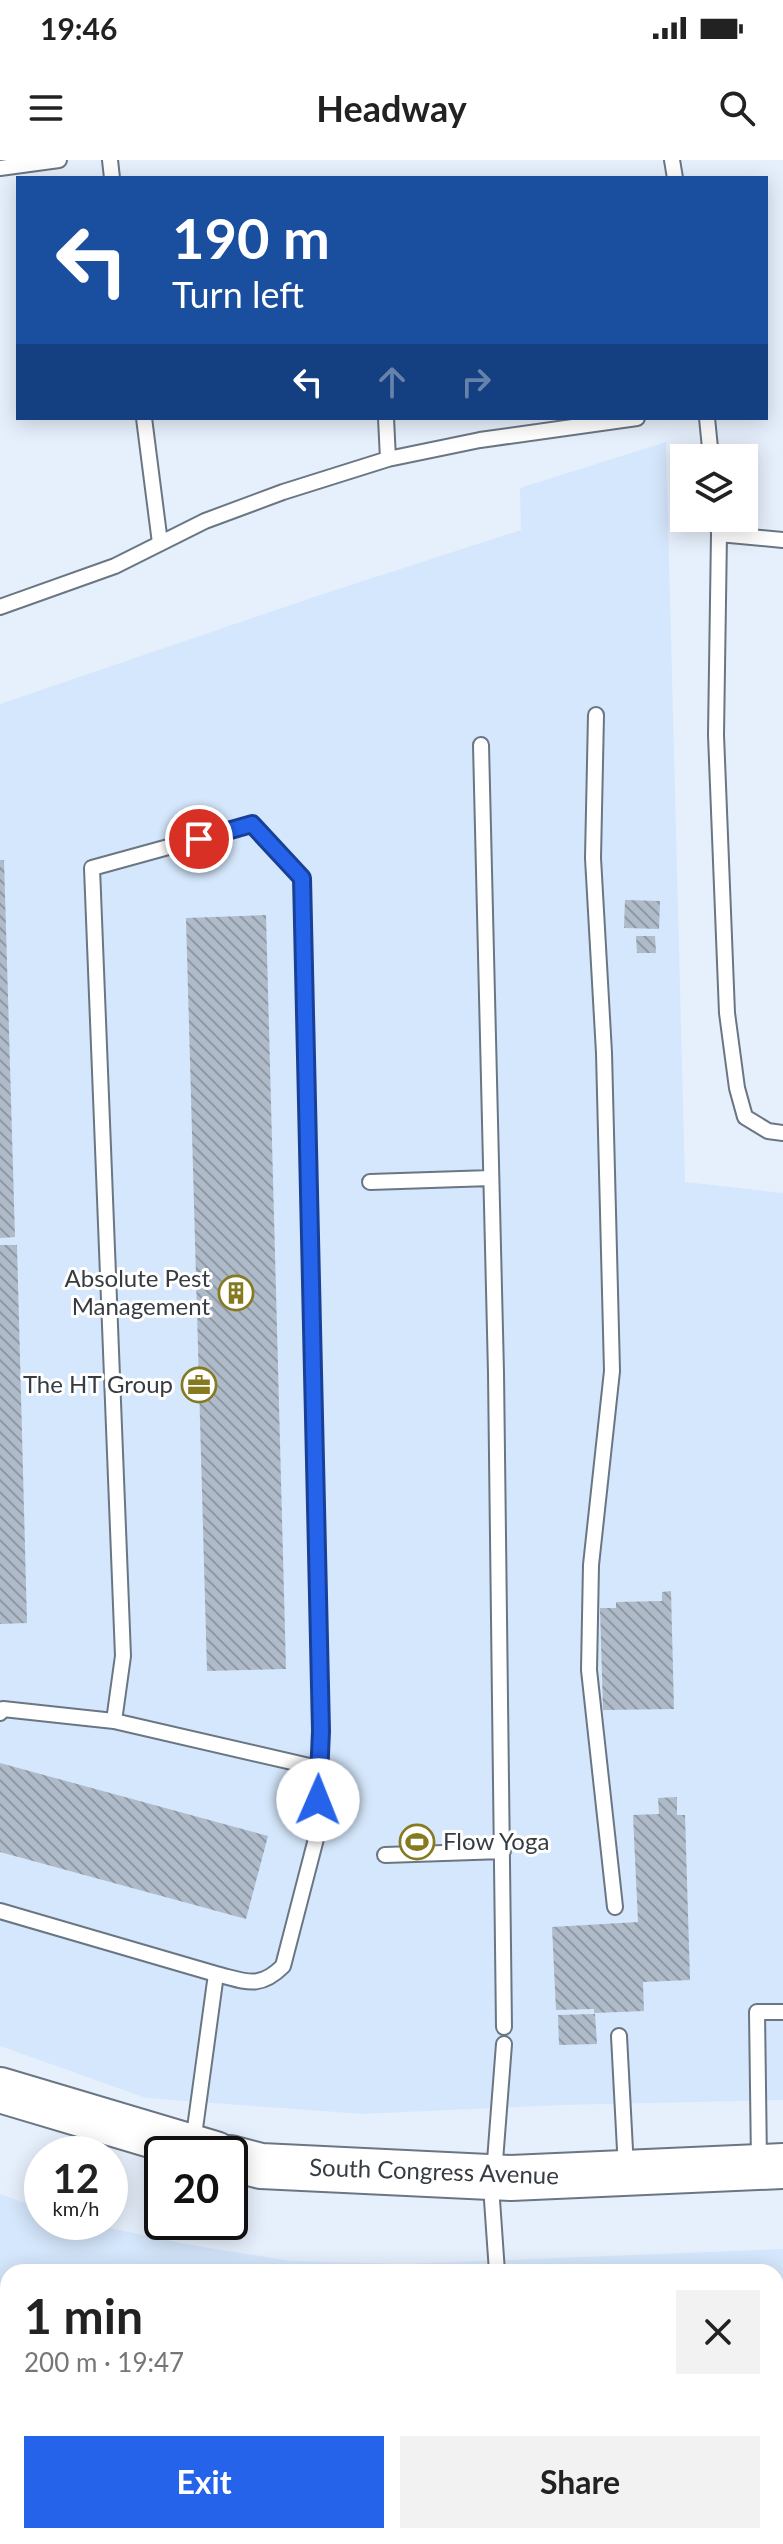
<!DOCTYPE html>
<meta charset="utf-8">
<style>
:root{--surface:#fff;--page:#f2f2f2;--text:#222;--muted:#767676;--accent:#2563eb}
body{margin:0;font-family:Lato,sans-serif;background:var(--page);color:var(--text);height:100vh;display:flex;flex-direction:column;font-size:30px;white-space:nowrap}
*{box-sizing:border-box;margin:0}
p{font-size:26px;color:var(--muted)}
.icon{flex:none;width:44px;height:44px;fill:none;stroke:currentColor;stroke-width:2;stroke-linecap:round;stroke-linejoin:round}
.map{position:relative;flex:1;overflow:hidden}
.side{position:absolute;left:0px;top:2104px;width:784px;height:280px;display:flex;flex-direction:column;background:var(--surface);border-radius:24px 24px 0 0;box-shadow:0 4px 20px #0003}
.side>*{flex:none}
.banner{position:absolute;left:16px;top:16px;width:752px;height:244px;border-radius:0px;box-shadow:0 4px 20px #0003;background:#1a4fa0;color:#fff;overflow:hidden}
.buttons{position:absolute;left:670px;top:284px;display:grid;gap:16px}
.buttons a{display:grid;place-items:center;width:88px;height:88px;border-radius:0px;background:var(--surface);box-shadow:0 4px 20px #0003;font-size:40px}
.speed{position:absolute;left:24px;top:1976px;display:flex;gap:16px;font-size:40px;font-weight:700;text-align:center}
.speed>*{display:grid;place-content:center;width:104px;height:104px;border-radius:50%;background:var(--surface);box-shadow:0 4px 20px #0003;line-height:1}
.speed small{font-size:20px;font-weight:400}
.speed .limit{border:4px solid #111;border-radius:12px;background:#fff;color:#111}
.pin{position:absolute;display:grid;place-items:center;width:68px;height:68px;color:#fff;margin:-34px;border:4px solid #fff;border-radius:50%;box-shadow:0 2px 8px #0007}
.me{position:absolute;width:88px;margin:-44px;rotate:1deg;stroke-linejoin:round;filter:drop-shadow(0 0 6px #0008)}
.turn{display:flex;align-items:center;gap:28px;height:168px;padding:0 24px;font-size:36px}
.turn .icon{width:104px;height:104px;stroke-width:2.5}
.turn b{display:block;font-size:56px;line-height:68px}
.lanes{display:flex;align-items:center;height:76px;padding:0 24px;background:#0003;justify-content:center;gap:40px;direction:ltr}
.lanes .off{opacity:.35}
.round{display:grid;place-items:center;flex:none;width:84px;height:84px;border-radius:0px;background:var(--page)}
.overview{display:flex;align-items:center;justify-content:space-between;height:136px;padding:0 24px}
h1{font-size:48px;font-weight:700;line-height:60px}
.button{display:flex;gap:16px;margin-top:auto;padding:16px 24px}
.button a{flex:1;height:92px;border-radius:0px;background:var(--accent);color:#fff;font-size:32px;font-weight:700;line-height:92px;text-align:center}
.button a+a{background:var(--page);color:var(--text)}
.status{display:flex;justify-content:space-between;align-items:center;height:56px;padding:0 40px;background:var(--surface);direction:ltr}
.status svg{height:22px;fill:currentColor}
header{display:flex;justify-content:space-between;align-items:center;height:104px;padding:0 24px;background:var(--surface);font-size:36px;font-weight:700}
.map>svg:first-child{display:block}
.built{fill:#d5e7fc;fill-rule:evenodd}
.building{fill:url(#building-back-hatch)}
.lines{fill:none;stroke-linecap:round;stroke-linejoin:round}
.lane-casing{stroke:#6a7683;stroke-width:18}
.primary-casing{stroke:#6a7683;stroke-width:48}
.lane{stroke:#fff;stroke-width:14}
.primary{stroke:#fff;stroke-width:44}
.route-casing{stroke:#184099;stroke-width:20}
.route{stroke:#2563eb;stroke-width:14}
.labels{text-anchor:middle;stroke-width:6;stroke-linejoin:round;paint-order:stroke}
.poi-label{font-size:24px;fill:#373c42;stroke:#fff;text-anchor:end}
.street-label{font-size:24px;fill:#373c42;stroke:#fff}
</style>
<div class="status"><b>19:46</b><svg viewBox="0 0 49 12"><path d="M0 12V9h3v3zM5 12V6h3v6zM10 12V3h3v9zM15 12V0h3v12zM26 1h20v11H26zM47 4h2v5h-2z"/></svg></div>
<header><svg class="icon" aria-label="menu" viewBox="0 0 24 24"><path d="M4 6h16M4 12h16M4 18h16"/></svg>Headway<svg class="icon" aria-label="search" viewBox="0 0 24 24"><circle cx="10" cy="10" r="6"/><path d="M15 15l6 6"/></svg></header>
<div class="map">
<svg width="783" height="2384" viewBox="0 0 783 2384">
<defs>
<pattern id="building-back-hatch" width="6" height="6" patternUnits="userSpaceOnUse" patternTransform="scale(2)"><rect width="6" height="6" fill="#afbbc9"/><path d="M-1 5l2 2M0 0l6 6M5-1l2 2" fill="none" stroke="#8f99a5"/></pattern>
</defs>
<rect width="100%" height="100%" fill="#e6f0fc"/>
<path class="built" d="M 666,282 L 685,1022 L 783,1033 L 783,1940 L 561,1945 L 362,1954 L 146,1938 L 0,1886 L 0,544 L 326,433 L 521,370 L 520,328 Z
M 0,2034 L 42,2049 L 42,2062 L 81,2062 L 191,2085 L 291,2101 L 405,2104 L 783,2089 L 783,2384 L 0,2384 ZM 8,2112 L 776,2112 L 776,2376 L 8,2376 Z"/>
<path class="building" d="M 0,700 L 4,700 L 15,1077 L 0,1078 Z
M 625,740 L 660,741 L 659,769 L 624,768 Z
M 266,755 L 286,1509 L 207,1511 L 186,758 Z
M 636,776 L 655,776 L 656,793 L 637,793 Z
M 0,1085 L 17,1085 L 27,1463 L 0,1464 Z
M 671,1431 L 674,1549 L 603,1550 L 600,1448 L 616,1448 L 616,1442 L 662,1441 L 662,1432 Z
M 0,1603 L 268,1676 L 246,1759 L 0,1692 Z
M 677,1637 L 677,1655 L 685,1655 L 690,1820 L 643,1822 L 644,1851 L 594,1853 L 594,1849 L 556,1850 L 552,1767 L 638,1762 L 633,1655 L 659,1654 L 658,1638 Z
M 595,1854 L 597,1884 L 559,1885 L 558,1855 Z
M 783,2212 L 783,2321 L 776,2321 L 776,2213 Z"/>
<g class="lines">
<g class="lane-casing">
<path id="lane" d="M 110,0 L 112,18
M 672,0 L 675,18
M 0,8 L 59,0
M 144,258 L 160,383
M 386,258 L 388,299
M 707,258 L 711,298
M 718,358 L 719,374
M 783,380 L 719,374 L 716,575 L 727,853 L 737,928 L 745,957 L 768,971 L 783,973
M 0,447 L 115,406 L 205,361 L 283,332 L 388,299 L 480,280 L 637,258
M 596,555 L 593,698 L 604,893 L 612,1211 L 591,1405 L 589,1510 L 615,1747
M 481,585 L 496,1213 L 504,1867
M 370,1022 L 491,1018
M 0,1553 L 3,1549 L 114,1561
M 385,1695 L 503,1691
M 0,1751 L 216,1814
M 619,1876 L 626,2009
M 193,1983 L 216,1814 C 245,1821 259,1830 283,1806 L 318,1671 L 321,1571 L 302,718 L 252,664 L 92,708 L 123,1496 L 114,1561 L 318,1608
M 759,2002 L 757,1852 L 783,1852
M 497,2112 L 492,2040 L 504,1884
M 0,2152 L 8,2154
M 776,2157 L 783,2157
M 9,2376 L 17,2384
M 274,2376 L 277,2384"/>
</g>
<g class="primary-casing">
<path id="primary" d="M 0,1930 L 215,1994
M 230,1998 L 261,2006 L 511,2018 L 783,2006"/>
</g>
<use href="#lane" class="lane"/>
<use href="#primary" class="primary"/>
</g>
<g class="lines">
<g class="route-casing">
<path id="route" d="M 199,679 L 252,664 L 302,718 L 321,1571 L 318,1640"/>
</g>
<use href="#route" class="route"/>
</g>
<defs>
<g id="building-ring" transform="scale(1.8)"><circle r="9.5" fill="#fff" stroke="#857a1f" stroke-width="1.5"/><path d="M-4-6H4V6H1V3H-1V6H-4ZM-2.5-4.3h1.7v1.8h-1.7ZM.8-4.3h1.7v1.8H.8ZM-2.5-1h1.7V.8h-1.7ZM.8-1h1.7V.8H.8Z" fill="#857a1f"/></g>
<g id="office-ring" transform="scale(1.8)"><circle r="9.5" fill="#fff" stroke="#857a1f" stroke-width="1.5"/><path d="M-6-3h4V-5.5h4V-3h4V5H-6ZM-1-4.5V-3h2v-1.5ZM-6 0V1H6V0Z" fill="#857a1f"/></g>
<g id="stadium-ring" transform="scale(1.8)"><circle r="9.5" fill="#fff" stroke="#857a1f" stroke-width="1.5"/><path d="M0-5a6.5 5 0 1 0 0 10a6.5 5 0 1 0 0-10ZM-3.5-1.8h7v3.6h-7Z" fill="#857a1f"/></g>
</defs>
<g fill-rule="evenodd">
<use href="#building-ring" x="236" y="1133"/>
<use href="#office-ring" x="199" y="1225"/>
<use href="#stadium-ring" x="417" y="1682"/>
</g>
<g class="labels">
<g class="poi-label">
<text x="210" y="1127">Absolute Pest<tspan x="210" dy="28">Management</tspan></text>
<text x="173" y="1233">The HT Group</text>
<text x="443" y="1690" text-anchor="start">Flow Yoga</text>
</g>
<g class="street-label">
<text transform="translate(434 2012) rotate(2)" y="8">South Congress Avenue</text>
</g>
</g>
</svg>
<div class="buttons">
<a><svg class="icon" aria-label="layers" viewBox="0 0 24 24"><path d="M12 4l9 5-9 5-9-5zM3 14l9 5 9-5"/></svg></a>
</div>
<div class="speed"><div>12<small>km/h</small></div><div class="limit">20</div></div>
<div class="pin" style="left:199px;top:679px;background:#d93025"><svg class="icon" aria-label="arrive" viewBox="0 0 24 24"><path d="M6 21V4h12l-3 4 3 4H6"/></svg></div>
<svg class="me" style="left:318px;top:1640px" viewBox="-20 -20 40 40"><circle r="19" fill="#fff"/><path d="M0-13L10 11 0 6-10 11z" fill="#2563eb"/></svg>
<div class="banner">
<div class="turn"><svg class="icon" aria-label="left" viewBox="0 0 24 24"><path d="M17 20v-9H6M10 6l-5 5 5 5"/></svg><div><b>190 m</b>Turn left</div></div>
<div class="lanes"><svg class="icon" aria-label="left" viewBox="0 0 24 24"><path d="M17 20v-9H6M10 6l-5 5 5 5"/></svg><svg class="icon off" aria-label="ahead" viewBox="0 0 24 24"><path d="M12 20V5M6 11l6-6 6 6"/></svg><svg class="icon off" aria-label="right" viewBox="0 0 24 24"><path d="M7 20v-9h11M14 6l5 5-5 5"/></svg></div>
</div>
<section class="side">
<div class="overview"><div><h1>1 min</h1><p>200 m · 19:47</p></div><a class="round"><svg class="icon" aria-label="close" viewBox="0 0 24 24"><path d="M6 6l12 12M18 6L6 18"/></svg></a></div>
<div class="button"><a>Exit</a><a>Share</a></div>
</section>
</div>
